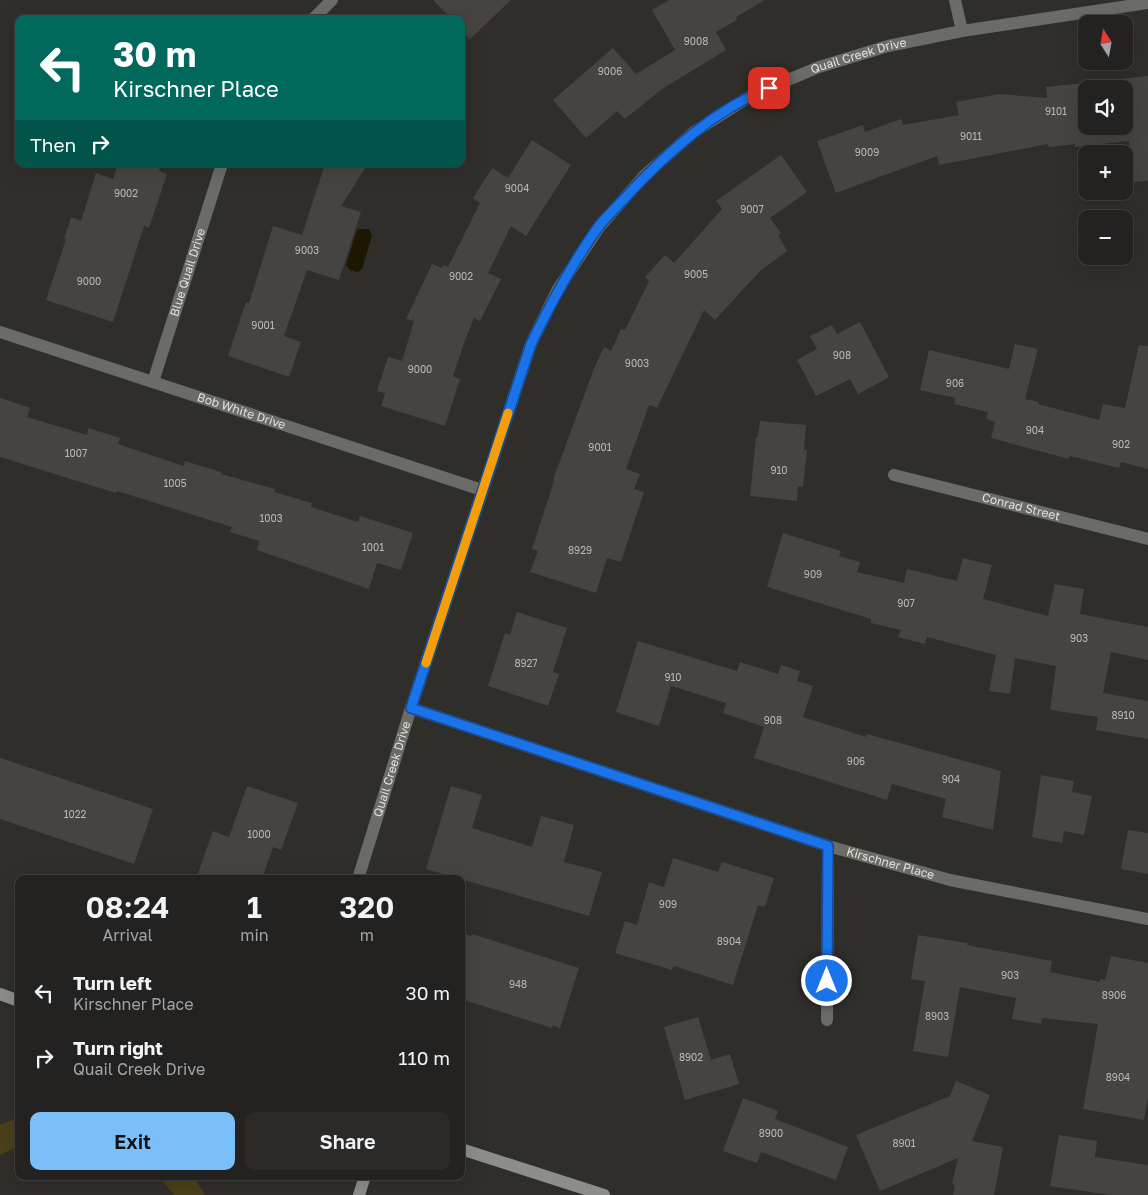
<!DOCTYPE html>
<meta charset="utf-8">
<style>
:root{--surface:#232220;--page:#2b2a29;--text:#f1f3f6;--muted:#a3a4a5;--line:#403f3e;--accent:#7abff8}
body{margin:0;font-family:"Golos Text",sans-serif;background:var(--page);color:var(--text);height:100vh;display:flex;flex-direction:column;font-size:19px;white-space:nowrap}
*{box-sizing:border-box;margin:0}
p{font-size:16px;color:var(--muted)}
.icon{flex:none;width:28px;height:28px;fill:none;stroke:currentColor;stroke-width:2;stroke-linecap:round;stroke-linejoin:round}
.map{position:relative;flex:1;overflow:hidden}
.drawer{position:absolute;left:15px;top:875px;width:450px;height:305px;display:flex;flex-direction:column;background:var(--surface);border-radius:10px;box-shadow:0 5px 20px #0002,0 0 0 1px var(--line)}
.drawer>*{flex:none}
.guide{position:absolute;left:15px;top:15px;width:450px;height:152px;border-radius:10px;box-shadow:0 5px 20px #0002,0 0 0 1px var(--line);background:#00695c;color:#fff;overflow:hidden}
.needle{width:32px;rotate:349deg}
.fabs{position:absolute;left:1078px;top:15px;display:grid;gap:10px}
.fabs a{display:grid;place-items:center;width:55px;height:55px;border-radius:10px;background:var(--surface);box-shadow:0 5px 20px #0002,0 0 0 1px var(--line);font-size:25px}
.pin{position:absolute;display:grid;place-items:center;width:42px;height:42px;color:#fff;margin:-21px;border-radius:10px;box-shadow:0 2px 8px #0006}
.me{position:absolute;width:55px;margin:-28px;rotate:0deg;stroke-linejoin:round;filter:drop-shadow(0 0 4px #0008)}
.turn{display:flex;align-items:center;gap:18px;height:105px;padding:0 15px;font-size:22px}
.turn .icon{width:65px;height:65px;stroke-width:2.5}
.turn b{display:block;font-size:35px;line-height:42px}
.then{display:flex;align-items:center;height:48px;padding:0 15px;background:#0003;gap:10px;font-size:19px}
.eta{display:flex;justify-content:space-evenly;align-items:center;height:85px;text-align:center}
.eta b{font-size:30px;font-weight:600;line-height:35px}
.primary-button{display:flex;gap:10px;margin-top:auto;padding:10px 15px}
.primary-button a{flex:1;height:58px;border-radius:10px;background:var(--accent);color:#111;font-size:20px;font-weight:600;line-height:58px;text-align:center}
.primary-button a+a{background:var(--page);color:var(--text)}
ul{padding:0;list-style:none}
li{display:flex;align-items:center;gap:15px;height:65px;padding:0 15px}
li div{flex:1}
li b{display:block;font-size:19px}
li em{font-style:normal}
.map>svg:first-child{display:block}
.green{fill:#4b4018}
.water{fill:#1e1700}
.building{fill:#454441;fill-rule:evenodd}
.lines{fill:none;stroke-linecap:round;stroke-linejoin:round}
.street{stroke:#6b6b69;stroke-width:12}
.secondary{stroke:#8d8d8b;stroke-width:12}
.route-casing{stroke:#114b97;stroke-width:12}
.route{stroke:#1a73e8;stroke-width:9}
.slow{stroke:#f59e0b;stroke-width:9}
.labels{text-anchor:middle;stroke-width:4;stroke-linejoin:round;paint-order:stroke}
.number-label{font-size:10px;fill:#bab9b8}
.street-label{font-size:12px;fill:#e1e0df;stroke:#171615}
</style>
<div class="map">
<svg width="1148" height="1195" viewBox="0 0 1148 1195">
<rect width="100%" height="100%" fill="#2f2e2b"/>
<path class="green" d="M 19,1117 L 19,1146 L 0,1155 L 0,1125 Z
M 159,1176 L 193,1176 L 205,1195 L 174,1195 Z"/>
<path class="water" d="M 360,229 L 369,229 L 372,236 L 362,269 L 358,272 L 350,270 L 346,265 L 357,230 Z"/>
<path class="building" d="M 433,0 L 511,0 L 470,39 L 461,30 L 461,19 L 451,19 Z
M 669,0 L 765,0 L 736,17 L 737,20 L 716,32 L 726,50 L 662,89 L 625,119 L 617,111 L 586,138 L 553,100 L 613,48 L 636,74 L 675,50 L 652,10 Z
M 1148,76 L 1148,181 L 1134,182 L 1129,141 L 1075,147 L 1075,144 L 1049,147 L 1048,144 L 939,165 L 937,156 L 836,193 L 817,141 L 863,125 L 865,132 L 901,119 L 903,125 L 959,115 L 956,102 L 999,94 L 1047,98 L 1046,87 ZM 1086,89 L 1124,89 L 1124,126 L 1086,126 Z
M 532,140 L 571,165 L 526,236 L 511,226 L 488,273 L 501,279 L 480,321 L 474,318 L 464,343 L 453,376 L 460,379 L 445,426 L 381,406 L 385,393 L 377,391 L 388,357 L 402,361 L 414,321 L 406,319 L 432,264 L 442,268 L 444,265 L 448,267 L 480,203 L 473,198 L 492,168 L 508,178 Z
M 781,155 L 807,192 L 770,218 L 781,233 L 778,235 L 787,251 L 760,271 L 715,320 L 704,310 L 657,408 L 649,405 L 626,469 L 640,474 L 634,489 L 644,492 L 621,562 L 607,558 L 596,593 L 530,572 L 538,551 L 532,549 L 554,481 L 553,480 L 593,371 L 604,347 L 611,351 L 621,329 L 625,330 L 649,281 L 645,277 L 665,255 L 674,263 L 722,209 L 716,201 Z
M 118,164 L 161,164 L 159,171 L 167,174 L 149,228 L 144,226 L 113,322 L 46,300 L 66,239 L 64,239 L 71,217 L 81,221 L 96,173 L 113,179 Z
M 325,164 L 368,164 L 341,206 L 361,212 L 339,280 L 307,270 L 284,336 L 301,342 L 289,377 L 228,356 L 246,302 L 249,303 L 273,226 L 302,235 Z
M 860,322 L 889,377 L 858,394 L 850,379 L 816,396 L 797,360 L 817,349 L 810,336 L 832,325 L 837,334 Z
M 1015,344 L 1038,349 L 1025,399 L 1039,402 L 1038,404 L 1099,420 L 1103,404 L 1125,408 L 1139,345 L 1148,346 L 1148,469 L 1121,462 L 1119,468 L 1070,456 L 1069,459 L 991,438 L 995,422 L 986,419 L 988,412 L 954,404 L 955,398 L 920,390 L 929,350 L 1009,369 Z
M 0,398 L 30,408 L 27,417 L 87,435 L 88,428 L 120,438 L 118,444 L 184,466 L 185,461 L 221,472 L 221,474 L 275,489 L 274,492 L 312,503 L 311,507 L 358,522 L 360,516 L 413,533 L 401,570 L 377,563 L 369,589 L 257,550 L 259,541 L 230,532 L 232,527 L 117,491 L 116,493 L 0,457 Z
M 760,421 L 806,425 L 804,450 L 807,450 L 803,487 L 798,486 L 797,501 L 750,496 L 756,437 L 758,437 Z
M 783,533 L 841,551 L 839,556 L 860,562 L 857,572 L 904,583 L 907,569 L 957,581 L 963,558 L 992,565 L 983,599 L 1048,616 L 1055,584 L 1084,589 L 1080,614 L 1148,627 L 1148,660 L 1111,652 L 1103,693 L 1148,701 L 1148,739 L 1096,730 L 1098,717 L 1050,710 L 1056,666 L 1015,658 L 1010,694 L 989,691 L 996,655 L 927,637 L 925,644 L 898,637 L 901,630 L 871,623 L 871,619 L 767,587 Z
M 517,612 L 567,628 L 553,672 L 559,674 L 548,706 L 488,686 L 505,633 L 510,635 Z
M 638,641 L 737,671 L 740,662 L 778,674 L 781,665 L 800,671 L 797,681 L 813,686 L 803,717 L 866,737 L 867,734 L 1001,771 L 993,830 L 942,817 L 946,799 L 892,784 L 887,800 L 754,758 L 764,727 L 723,713 L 726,703 L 671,686 L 659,726 L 616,712 Z
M 0,758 L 153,809 L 134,864 L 0,819 Z
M 1041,775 L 1074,781 L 1072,792 L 1092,796 L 1084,835 L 1064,831 L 1062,843 L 1032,837 Z
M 247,786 L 298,803 L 281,850 L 273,847 L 262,879 L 196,879 L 213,831 L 229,837 Z
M 451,786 L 482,795 L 472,828 L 532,847 L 541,816 L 574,825 L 564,862 L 602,872 L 589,916 L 426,869 Z
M 1128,830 L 1148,833 L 1148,874 L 1121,869 Z
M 673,858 L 718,872 L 722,862 L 774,878 L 765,907 L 758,905 L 733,985 L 674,966 L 672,970 L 615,953 L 625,921 L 637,925 L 649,882 L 664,887 Z
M 461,933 L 471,936 L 472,934 L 579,968 L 560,1028 L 553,1025 L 552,1028 L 461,999 Z
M 918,935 L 967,943 L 967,945 L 1052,961 L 1050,972 L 1100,982 L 1100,979 L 1105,980 L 1111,956 L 1148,963 L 1148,1098 L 1144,1120 L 1083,1109 L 1098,1024 L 1042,1018 L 1041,1024 L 1012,1019 L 1016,998 L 960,987 L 948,1057 L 913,1051 L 925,981 L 911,979 Z
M 698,1017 L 711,1060 L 730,1054 L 739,1084 L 685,1100 L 664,1027 Z
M 956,1081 L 990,1095 L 972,1141 L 1003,1147 L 994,1195 L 953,1195 L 955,1185 L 952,1184 L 958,1158 L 880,1191 L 856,1135 L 950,1096 Z
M 743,1098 L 778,1111 L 775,1119 L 848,1147 L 836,1180 L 761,1152 L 757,1163 L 723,1151 Z
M 1059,1135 L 1097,1141 L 1095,1157 L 1148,1165 L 1148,1195 L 1110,1195 L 1050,1186 Z"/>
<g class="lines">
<g class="street">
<path d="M 955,0 L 962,31"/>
<path d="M 313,19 L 332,0"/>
<path id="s1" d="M 0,332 L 482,490"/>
<path id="s2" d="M 153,382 L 222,164"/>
<path id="s3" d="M 894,475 L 1148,539"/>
<path id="s4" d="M 411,708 L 828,846 L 950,880 L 1148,919"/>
<path id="s5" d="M 358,879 L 411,708 L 531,344 L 558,289 L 600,226 L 645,175 L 694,132 L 752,95 L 819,67 L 888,46 L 962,31 L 1148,3"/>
<path d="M 827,1020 L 828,846"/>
</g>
<path class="secondary" d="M 0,994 L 19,1001
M 461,1149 L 604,1195
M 359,1195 L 365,1176"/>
</g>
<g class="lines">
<g class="route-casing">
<path id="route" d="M 769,88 C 713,110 662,157 622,201 C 615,209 606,217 599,226 C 572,263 551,303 531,344 L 411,708 L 828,846 L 827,981"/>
</g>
<use href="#route" class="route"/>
<path class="slow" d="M 426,663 L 508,413"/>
</g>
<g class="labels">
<g class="number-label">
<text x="696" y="45">9008</text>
<text x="610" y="75">9006</text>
<text x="1056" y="115">9101</text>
<text x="971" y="140">9011</text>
<text x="867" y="156">9009</text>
<text x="517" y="192">9004</text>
<text x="126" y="197">9002</text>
<text x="752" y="213">9007</text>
<text x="307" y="254">9003</text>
<text x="696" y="278">9005</text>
<text x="461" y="280">9002</text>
<text x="89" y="285">9000</text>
<text x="263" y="329">9001</text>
<text x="842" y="359">908</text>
<text x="637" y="367">9003</text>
<text x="420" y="373">9000</text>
<text x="955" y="387">906</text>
<text x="1035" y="434">904</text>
<text x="1121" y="448">902</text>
<text x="600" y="451">9001</text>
<text x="76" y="457">1007</text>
<text x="779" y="474">910</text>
<text x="175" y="487">1005</text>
<text x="271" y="522">1003</text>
<text x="373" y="551">1001</text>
<text x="580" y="554">8929</text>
<text x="813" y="578">909</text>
<text x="906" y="607">907</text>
<text x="1079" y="642">903</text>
<text x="526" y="667">8927</text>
<text x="673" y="681">910</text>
<text x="1123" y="719">8910</text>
<text x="773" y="724">908</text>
<text x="856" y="765">906</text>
<text x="951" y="783">904</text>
<text x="75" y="818">1022</text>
<text x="259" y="838">1000</text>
<text x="668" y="908">909</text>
<text x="729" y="945">8904</text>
<text x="1010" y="979">903</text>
<text x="518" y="988">948</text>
<text x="1114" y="999">8906</text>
<text x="937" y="1020">8903</text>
<text x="691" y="1061">8902</text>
<text x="1118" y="1081">8904</text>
<text x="771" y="1137">8900</text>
<text x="904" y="1147">8901</text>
</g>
<g class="street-label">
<text dy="4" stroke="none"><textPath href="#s5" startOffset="1015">Quail Creek Drive</textPath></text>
<text dy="4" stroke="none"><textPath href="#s2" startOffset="115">Blue Quail Drive</textPath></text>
<text dy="4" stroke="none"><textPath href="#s1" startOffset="254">Bob White Drive</textPath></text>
<text dy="4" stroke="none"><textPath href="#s3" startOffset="131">Conrad Street</textPath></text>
<text dy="4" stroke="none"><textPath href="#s5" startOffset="115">Quail Creek Drive</textPath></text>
<text dy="4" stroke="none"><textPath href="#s4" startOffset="504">Kirschner Place</textPath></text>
</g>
</g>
</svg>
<div class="fabs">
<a><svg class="needle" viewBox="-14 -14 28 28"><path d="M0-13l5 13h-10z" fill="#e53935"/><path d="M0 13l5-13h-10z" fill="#a3a4a5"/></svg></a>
<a><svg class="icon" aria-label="sound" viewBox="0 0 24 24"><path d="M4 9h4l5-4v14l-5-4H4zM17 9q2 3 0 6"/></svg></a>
<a>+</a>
<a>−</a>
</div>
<div class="pin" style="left:769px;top:88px;background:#d93025"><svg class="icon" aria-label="arrive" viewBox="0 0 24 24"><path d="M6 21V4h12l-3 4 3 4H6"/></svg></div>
<svg class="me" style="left:827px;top:981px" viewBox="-20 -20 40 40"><circle r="17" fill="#1a73e8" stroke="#fff" stroke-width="3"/><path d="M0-11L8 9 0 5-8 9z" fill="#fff"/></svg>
<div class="guide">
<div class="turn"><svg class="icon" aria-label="left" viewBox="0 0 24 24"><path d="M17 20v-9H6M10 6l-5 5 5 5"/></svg><div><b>30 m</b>Kirschner Place</div></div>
<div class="then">Then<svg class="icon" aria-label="right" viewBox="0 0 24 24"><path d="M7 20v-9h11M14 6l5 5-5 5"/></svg></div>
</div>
<section class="drawer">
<div class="eta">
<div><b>08:24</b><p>Arrival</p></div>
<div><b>1</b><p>min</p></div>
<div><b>320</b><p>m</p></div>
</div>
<ul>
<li><svg class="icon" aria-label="left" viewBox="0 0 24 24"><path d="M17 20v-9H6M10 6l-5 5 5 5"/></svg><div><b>Turn left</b><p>Kirschner Place</p></div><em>30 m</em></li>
<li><svg class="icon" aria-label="right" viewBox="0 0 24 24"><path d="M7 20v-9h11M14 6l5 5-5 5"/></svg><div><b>Turn right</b><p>Quail Creek Drive</p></div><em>110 m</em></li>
</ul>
<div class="primary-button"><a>Exit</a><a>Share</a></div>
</section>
</div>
